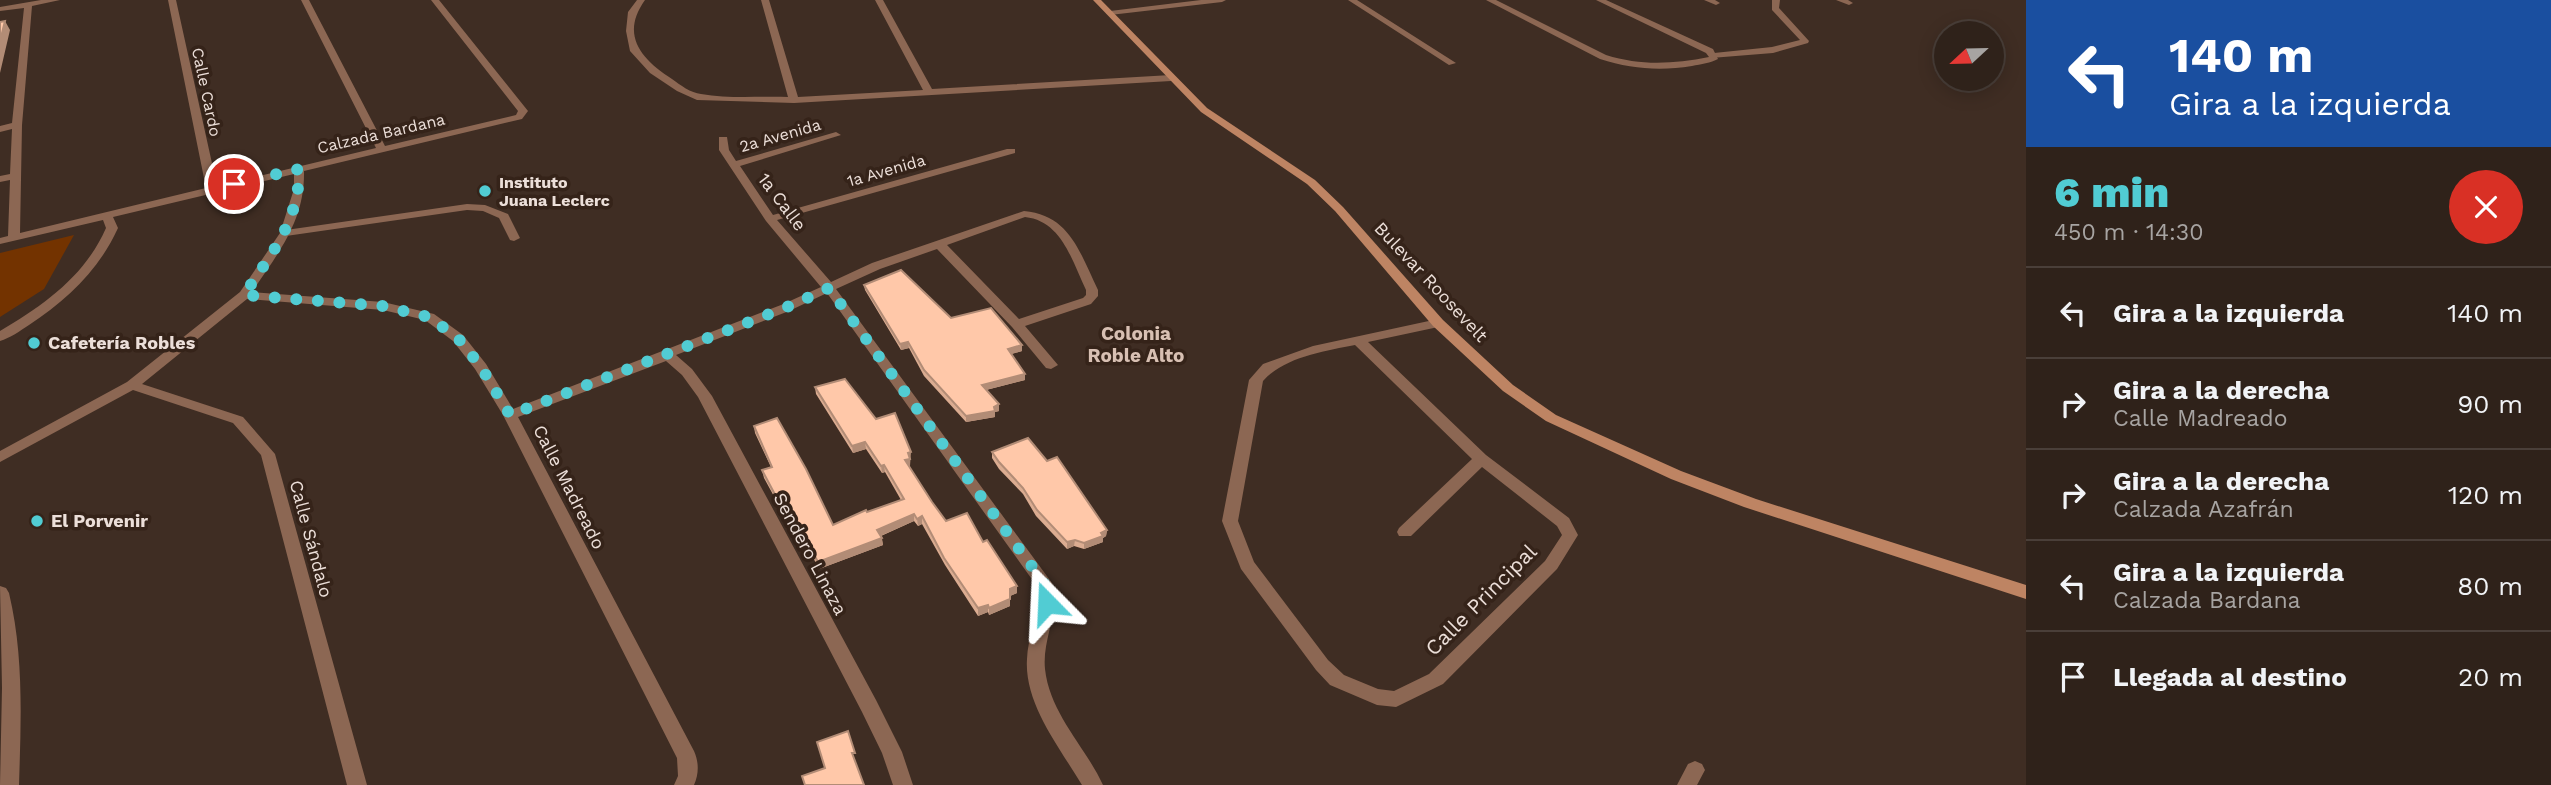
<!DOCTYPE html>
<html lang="es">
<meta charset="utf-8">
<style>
:root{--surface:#2f221a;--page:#3b2f27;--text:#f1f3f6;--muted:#a7a4a2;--line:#4a3f39;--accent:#51ccd3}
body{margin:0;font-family:"Work Sans",sans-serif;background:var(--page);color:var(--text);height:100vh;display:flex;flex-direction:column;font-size:26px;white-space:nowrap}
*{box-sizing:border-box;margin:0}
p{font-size:23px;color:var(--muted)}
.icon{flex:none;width:38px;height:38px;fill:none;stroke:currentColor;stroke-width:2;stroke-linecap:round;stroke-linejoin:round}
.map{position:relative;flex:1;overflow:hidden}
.side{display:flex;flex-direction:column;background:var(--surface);width:525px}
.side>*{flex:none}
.guide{background:#1a4fa0;color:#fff;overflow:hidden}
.needle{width:46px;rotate:248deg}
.fabs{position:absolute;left:1934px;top:21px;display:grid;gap:14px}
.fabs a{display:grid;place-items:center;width:70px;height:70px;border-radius:50%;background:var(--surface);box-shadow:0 4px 18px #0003,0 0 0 2px var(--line);font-size:35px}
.pin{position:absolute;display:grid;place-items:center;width:60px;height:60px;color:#fff;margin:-30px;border:4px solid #fff;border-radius:50%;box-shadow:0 2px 7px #0007}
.me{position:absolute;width:77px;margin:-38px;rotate:339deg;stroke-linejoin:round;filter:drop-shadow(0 0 5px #0008)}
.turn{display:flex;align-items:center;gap:24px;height:147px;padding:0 28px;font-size:32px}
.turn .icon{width:91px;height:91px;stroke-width:2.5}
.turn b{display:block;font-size:49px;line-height:60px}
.round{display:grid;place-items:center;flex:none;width:74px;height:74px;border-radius:37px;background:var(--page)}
.summary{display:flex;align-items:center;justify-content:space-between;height:119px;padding:0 28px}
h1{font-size:42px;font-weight:800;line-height:52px;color:var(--accent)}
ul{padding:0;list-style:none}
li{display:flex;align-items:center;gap:21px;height:91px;padding:0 28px;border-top:2px solid var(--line)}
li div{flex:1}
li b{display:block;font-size:26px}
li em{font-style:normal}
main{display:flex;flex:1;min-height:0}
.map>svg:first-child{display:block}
.green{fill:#733300}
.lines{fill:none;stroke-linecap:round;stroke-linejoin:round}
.service{fill:#8c6753;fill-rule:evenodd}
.minor{fill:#8c6753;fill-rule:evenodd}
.secondary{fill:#be8463;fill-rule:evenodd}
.wall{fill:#dbac91}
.shaded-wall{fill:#b28c76}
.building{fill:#ffc8a9;stroke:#b28c76;stroke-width:2}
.route{stroke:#51ccd3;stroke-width:12;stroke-dasharray:0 21.6}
.poi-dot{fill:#51ccd3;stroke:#352319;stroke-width:2.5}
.labels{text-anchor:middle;stroke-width:7;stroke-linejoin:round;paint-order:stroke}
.far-street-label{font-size:16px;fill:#ecdfd9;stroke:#352319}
.far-poi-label{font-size:16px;font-weight:bold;fill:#ecdfd9;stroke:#352319;text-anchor:start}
.street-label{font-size:18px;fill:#ecdfd9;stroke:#352319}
.poi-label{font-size:18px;font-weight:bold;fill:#ecdfd9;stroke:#352319;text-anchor:start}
.neighbourhood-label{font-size:19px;font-weight:bold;fill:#d8c0b3;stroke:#352319}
.near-street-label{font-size:21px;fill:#ecdfd9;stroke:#352319}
</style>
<main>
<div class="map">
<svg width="2026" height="785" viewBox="0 0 2026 785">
<rect width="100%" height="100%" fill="#3f2d23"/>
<path class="green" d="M 74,235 L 44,289 L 0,317 L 0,253 Z"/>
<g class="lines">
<path class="service" d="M 1772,0 L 1780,0 L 1779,8 L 1809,41 L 1808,43 L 1773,53 L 1711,58 L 1710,56 L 1714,53 L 1772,47 L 1800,40 L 1772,10 Z
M 1836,0 L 1848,0 L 1853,3 L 1849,5 Z
M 467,204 L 485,205 L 508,214 L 520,238 L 514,241 L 510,240 L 499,218 L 483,211 L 467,210 L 286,236 L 280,233 L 286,230 Z"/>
<path class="minor" d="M 41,0 L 60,0 L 32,6 L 22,125 L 20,233 L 206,188 L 168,0 L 176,0 L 217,186 L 376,148 L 301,0 L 309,0 L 385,146 L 516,115 L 518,111 L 431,0 L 439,0 L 528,111 L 522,119 L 304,171 C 305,221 278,253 252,292 L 383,302 L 434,314 L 463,335 L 486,364 L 513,409 L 781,305 L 821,287 L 766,221 L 719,150 L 719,137 L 727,137 L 729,150 L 736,161 L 836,132 L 841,135 L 740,166 L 773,215 L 1007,149 L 1015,149 L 1015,153 L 777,220 L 831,282 L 872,263 L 1024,211 C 1070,215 1080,253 1098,290 L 1098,296 L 1091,304 L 1025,326 L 1058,365 L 1051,369 L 1046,368 L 1012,327 L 937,249 L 880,269 L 836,289 L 1052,583 C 1060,613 1042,639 1045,669 C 1050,714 1085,746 1103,785 L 1082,785 C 1060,748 1024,704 1027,659 C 1028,633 1042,611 1036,585 L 827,293 L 789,311 L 676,355 L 692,369 L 712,396 L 876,700 L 902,752 L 913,785 L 893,785 L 882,753 L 862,712 L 698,397 L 682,375 L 666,361 L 518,417 L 694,751 C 699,762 699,774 694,785 L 674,785 L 678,776 L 677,758 L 503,415 L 475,369 L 453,341 L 425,320 L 383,310 L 247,299 L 142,384 L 243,417 L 275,454 L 367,785 L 347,785 L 261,455 L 233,423 L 133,390 L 0,462 L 0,451 L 127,382 L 240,292 L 280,233 L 294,189 L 294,174 L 113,217 L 118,228 C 99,270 67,300 29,325 C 20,331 10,338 0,341 L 0,331 C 44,305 85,276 106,228 L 103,220 L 0,244 L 0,238 L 8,236 L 10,180 L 0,182 L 0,176 L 10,174 L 12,129 L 0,132 L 0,126 L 12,123 L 24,8 L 0,11 L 0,7 ZM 1025,217 C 1062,221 1072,261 1086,290 L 1086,295 L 1083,298 L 1019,319 L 947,245 Z
M 637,0 L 645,0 C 620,35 641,59 672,79 C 680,85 691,93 701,94 C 729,99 760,96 788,97 L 761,0 L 769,0 L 798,97 L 923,90 L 875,0 L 883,0 L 932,89 L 1171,75 L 1176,78 L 1171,81 L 794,103 L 697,100 L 677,91 L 650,73 L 630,51 L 626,31 L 628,12 Z
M 1201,0 L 1226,0 L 1222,2 L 1110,15 L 1106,13 L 1110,11 Z
M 1348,0 L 1357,0 L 1456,63 L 1449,65 Z
M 1486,0 L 1496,0 L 1606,55 C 1641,66 1673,64 1709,57 L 1706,53 L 1596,0 L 1606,0 L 1713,49 L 1718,59 C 1711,63 1701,64 1692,66 C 1660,71 1631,69 1600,59 Z
M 1704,0 L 1715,0 L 1720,3 L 1716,5 Z
M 1438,319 L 1444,323 L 1443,326 L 1368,342 L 1486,455 L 1569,518 L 1578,535 L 1557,569 L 1443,684 L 1396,707 L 1377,705 L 1330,685 L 1316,670 L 1241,569 L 1222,521 L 1249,380 L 1263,364 L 1313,346 ZM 1355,345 L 1472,459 L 1399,528 L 1397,532 L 1399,536 L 1411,536 L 1482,467 L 1557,526 L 1562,535 L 1545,561 L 1429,674 L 1394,691 L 1378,689 L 1344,675 L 1328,660 L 1254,562 L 1238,521 L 1263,381 C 1284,357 1325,351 1355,345 Z
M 0,586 L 6,588 L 9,593 C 24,656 21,720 19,785 L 0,785 L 2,688 Z
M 1695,761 L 1702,764 L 1705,770 L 1697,785 L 1677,785 L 1688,764 Z"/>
<path class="secondary" d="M 1093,0 L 1101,0 L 1207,108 L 1315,180 L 1343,207 L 1443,320 L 1513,385 L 1556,415 L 1681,471 L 1756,499 L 2026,585 L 2026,599 L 1744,507 L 1671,479 L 1546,421 L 1503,391 L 1433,326 L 1335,211 L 1307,184 L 1201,112 Z"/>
</g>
<path class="wall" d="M 864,285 L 1022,345 L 1022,351 L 1011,354 L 1025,380 L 986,390 L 999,411 L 995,412 L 995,417 L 966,422 L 924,376 L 909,348 L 901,350 L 865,290 Z
M 815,387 L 876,419 L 911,459 L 910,460 L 910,466 L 909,466 L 932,502 L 946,521 L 983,542 L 1017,593 L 1010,596 L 1010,606 L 989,615 L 988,612 L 978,616 L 945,565 L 922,524 L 918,526 L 914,521 L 881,536 L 883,545 L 819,569 L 788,509 L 782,511 L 764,478 L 762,470 L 771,467 L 755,433 L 754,426 L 833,525 L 901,500 L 885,472 L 882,473 L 866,449 L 853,453 L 816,394 Z
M 992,452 L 1107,530 L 1106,536 L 1103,538 L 1103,542 L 1084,549 L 1074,546 L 1067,549 L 1036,516 L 1023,494 L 999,469 L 992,458 Z"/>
<path class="shaded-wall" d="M 5,21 L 10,30 L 0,73 L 0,41 Z
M 908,342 L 909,348 L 901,350 L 900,344 Z
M 1022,345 L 1022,351 L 1008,355 L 1008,349 Z
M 1025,374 L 1025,380 L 982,391 L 982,385 Z
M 999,404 L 999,411 L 995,412 L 995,417 L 966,422 L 966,416 Z
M 865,442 L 866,449 L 853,453 L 852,446 Z
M 911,452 L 910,466 L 905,467 L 905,460 L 908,453 Z
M 884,465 L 885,472 L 882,473 L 881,466 Z
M 786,502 L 788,509 L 782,511 L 780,504 Z
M 914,514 L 914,521 L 878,537 L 877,530 Z
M 922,516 L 922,524 L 918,526 L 917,519 Z
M 1107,530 L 1106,536 L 1103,538 L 1103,542 L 1084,549 L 1084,543 Z
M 882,538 L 883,545 L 819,569 L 818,562 Z
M 1075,540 L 1074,546 L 1067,549 L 1067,542 Z
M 1017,586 L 1017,593 L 1010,596 L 1010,589 Z
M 1010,599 L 1010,606 L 989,615 L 989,608 Z
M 988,605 L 988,612 L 978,616 L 978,608 Z"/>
<path class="building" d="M 5,21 L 0,41 L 0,22 Z
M 901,270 L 951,318 L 991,308 L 1022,345 L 1008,349 L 1025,374 L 982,385 L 999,404 L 994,407 L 995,411 L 966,416 L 924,370 L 908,342 L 900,344 L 864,285 Z
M 845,379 L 876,419 L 895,413 L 911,452 L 908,453 L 910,459 L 905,460 L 932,502 L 946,521 L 967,513 L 983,542 L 987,540 L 1017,586 L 1010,589 L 1010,599 L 989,608 L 988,605 L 978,608 L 944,558 L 922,516 L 917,519 L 914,514 L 877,530 L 882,538 L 818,562 L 786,502 L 780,504 L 762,470 L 772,467 L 754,426 L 777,418 L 806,469 L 833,525 L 866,510 L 867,512 L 904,499 L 884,465 L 881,466 L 865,442 L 852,446 L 815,387 Z
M 1028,438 L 1047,461 L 1057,457 L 1107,530 L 1101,533 L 1103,536 L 1084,543 L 1075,540 L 1067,542 L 1037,510 L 1023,488 L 999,462 L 992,452 Z
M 848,731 L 855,753 L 852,753 L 864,785 L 805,785 L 802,776 L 825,768 L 817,742 Z"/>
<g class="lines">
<path class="route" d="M 234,184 L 299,169 C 300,220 271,254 244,295 L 383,306 L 429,317 L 458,338 L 481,367 L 510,415 L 785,308 L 829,288 L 1044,583 L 1047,603"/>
</g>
<g class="poi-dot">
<circle cx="485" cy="191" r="7"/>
<circle cx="34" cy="343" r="7"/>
<circle cx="37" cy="521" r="7"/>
</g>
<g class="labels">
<g class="far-street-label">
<text transform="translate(207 92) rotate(78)" y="6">Calle Cardo</text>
<text transform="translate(381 133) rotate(-13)" y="6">Calzada Bardana</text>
<text transform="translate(780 135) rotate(-16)" y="6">2a Avenida</text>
<text transform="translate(886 170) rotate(-16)" y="6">1a Avenida</text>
</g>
<g class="far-poi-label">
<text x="499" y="188">Instituto<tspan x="499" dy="18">Juana Leclerc</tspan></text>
</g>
<g class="street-label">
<text transform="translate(782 202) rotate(53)" y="6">1a Calle</text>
<text transform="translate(1431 282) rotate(47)" y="6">Bulevar Roosevelt</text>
<text transform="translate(569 487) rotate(63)" y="6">Calle Madreado</text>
<text transform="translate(311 539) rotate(75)" y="6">Calle Sándalo</text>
<text transform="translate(810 554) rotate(62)" y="6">Sendero Linaza</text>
</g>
<g class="poi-label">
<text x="48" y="349">Cafetería Robles</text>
<text x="51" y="527">El Porvenir</text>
</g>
<g class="neighbourhood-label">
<text x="1136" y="340">Colonia<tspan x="1136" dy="22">Roble Alto</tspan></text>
</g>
<g class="near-street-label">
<text transform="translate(1481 600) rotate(-45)" y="7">Calle Principal</text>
</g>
</g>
</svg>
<div class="fabs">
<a><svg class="needle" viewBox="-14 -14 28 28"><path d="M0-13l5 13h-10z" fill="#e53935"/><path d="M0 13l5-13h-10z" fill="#a7a4a2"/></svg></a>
</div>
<div class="pin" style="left:234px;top:184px;background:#d93025"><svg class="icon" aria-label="arrive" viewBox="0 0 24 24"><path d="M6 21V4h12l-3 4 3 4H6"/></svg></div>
<svg class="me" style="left:1047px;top:603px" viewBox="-20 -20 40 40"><path d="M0-17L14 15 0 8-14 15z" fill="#51ccd3" stroke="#fff" stroke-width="4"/></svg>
</div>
<section class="side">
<div class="guide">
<div class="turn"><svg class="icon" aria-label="left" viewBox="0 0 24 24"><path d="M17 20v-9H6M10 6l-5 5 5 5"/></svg><div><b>140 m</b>Gira a la izquierda</div></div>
</div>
<div class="summary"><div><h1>6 min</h1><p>450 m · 14:30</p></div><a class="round" style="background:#d93025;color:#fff"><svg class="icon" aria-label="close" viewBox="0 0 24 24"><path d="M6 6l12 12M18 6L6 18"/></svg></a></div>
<ul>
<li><svg class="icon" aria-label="left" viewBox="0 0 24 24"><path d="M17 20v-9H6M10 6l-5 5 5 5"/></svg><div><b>Gira a la izquierda</b></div><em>140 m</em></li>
<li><svg class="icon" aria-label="right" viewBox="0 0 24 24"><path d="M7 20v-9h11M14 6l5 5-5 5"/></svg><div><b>Gira a la derecha</b><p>Calle Madreado</p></div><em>90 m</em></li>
<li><svg class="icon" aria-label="right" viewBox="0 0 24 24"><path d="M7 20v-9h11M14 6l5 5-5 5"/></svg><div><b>Gira a la derecha</b><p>Calzada Azafrán</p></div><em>120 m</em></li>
<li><svg class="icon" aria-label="left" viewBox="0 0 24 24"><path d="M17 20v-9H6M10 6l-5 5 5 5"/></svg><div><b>Gira a la izquierda</b><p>Calzada Bardana</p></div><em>80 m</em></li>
<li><svg class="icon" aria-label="arrive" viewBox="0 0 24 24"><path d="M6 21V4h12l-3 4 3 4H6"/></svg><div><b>Llegada al destino</b></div><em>20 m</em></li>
</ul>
</section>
</main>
